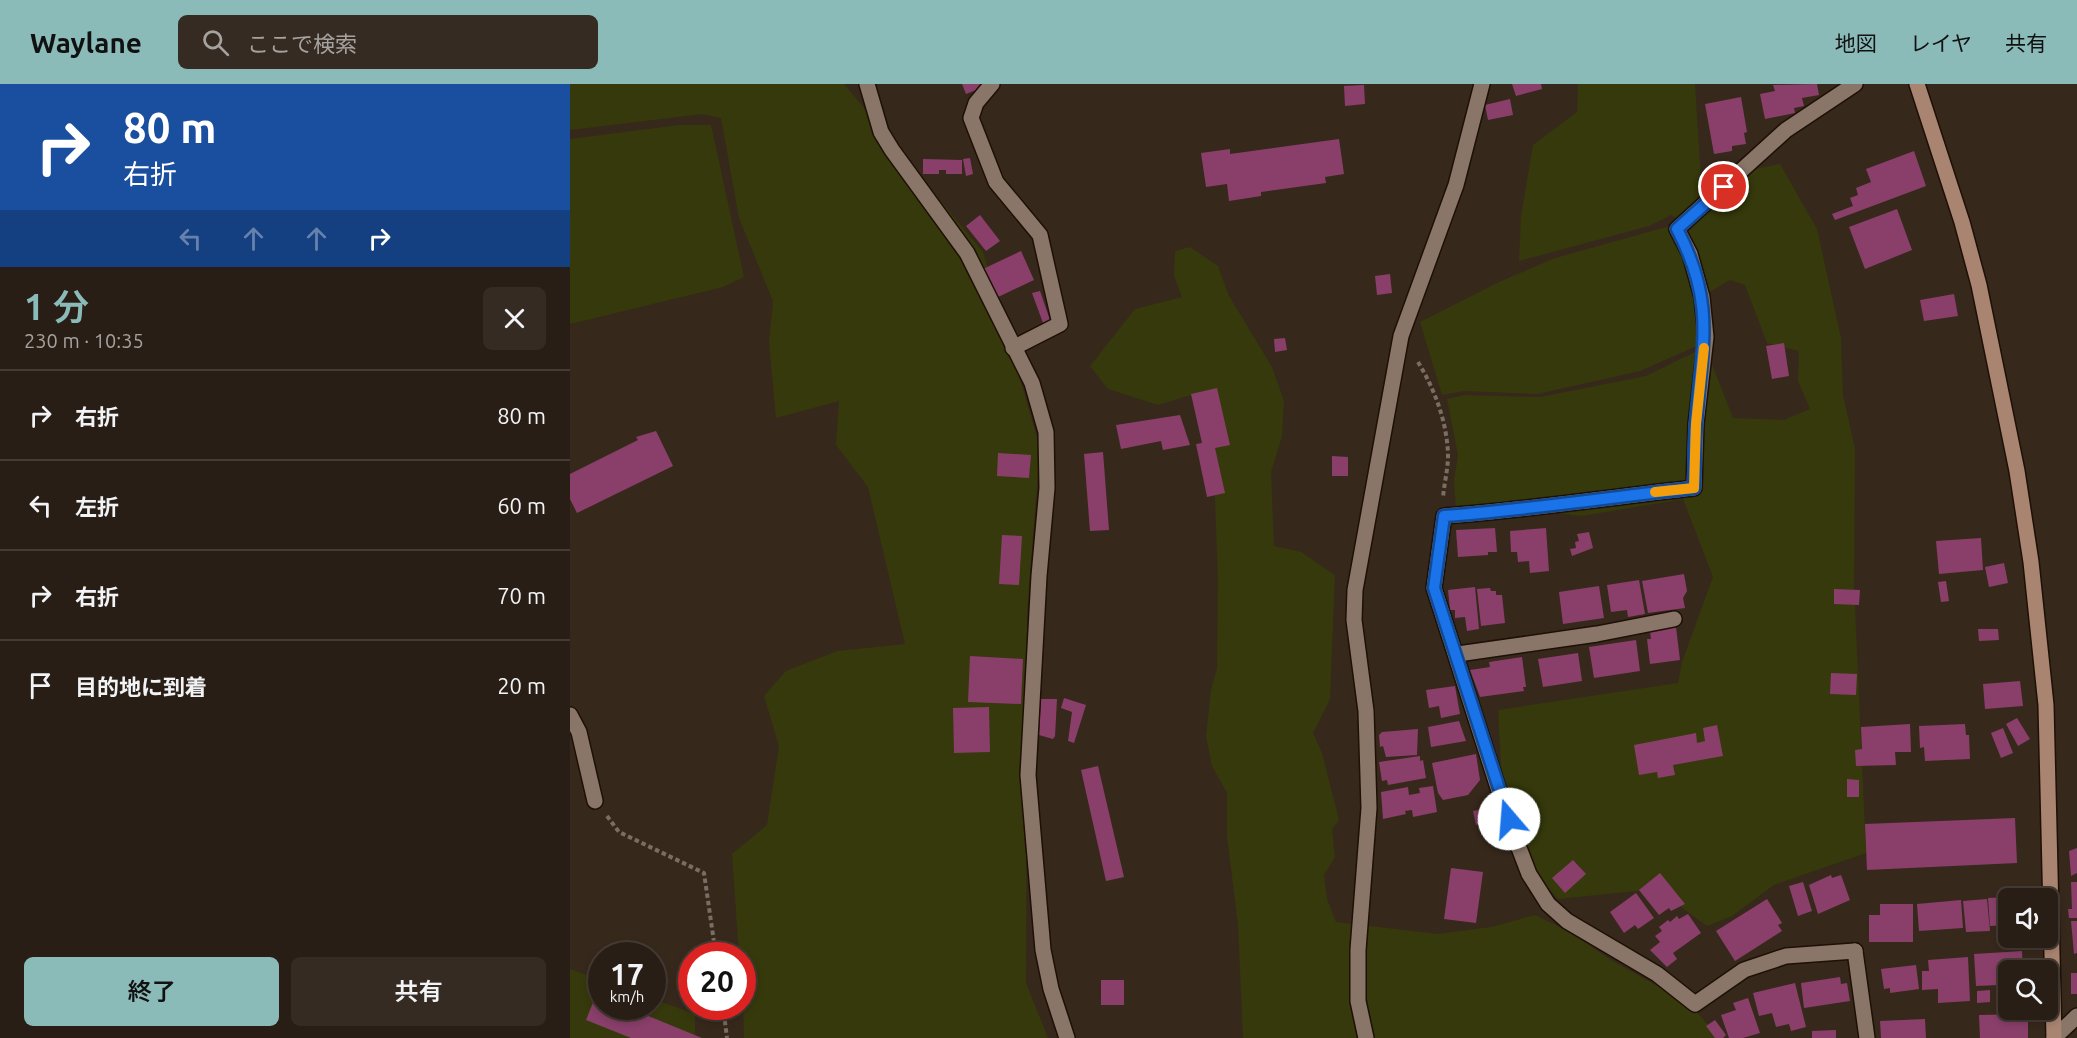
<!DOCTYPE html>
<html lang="ja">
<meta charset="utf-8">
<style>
:root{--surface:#291e15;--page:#352b22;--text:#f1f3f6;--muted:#a5a2a0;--line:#453c34;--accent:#8bbbb9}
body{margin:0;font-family:Ubuntu,"Noto Sans JP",sans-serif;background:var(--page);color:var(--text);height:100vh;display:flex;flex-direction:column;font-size:22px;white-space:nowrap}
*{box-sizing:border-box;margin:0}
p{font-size:20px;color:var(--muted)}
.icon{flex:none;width:33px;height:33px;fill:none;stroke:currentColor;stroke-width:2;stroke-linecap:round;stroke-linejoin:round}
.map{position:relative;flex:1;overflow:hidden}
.panel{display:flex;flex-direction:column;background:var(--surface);width:570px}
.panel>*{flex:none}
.top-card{background:#1a4fa0;color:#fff;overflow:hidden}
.fabs{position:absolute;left:1428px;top:804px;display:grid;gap:12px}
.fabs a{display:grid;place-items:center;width:60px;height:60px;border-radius:9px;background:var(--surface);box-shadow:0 3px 9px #0003,0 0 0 2px var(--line);font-size:30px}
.speed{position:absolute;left:18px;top:858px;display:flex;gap:12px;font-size:30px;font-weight:700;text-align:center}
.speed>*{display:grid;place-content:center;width:78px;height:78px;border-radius:50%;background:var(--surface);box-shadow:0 3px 9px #0003,0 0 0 2px var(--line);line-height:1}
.speed small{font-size:15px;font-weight:400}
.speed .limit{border:9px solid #d22;background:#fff;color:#111}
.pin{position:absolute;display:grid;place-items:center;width:51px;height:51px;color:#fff;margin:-26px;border:3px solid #fff;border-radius:50%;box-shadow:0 2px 6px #0007}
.me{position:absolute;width:66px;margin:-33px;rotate:342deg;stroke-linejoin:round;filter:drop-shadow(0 0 4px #0008)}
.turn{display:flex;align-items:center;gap:21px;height:126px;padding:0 24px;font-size:27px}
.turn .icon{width:78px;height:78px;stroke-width:2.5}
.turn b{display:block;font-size:42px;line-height:51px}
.lanes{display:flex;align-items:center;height:57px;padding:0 24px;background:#0003;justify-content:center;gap:30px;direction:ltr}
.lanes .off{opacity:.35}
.round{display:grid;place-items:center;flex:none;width:63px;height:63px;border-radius:9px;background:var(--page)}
.overview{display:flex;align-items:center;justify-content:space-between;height:102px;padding:0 24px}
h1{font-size:36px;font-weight:600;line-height:45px;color:var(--accent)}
.primary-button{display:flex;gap:12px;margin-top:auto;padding:12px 24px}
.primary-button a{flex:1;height:69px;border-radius:9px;background:var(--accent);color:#111;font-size:24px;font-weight:600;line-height:69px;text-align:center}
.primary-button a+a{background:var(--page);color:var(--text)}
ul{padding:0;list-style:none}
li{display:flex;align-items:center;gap:18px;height:90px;padding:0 24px;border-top:2px solid var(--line)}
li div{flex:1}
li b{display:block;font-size:22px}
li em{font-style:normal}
header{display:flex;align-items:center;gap:36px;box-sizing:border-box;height:84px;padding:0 30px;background:var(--accent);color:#111}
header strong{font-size:28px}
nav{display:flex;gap:33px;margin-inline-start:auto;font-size:21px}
.search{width:420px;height:54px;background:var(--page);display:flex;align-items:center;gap:15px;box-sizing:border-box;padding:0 21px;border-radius:9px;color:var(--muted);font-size:22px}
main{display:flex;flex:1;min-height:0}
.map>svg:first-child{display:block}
.green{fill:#36390b}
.building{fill:#893f6a}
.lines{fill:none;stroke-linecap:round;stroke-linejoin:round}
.lane-casing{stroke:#1e1006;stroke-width:18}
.street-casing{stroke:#1e1006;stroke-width:18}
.secondary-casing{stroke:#1e1006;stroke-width:18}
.path{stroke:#7a6d63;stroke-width:4;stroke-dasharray:4.5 3;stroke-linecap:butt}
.lane{stroke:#897669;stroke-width:15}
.street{stroke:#897669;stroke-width:15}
.secondary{stroke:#a98471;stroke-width:15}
.route-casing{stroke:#114b97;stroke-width:15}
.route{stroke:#1a73e8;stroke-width:10}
.slow{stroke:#f59e0b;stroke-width:10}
</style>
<header>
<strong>Waylane</strong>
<div class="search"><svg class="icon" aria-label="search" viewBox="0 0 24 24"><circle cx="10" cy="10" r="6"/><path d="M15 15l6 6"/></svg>ここで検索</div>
<nav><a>地図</a><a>レイヤ</a><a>共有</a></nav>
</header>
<main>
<section class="panel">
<div class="top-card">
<div class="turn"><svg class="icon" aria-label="right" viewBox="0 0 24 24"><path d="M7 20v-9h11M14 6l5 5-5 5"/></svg><div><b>80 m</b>右折</div></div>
<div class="lanes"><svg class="icon off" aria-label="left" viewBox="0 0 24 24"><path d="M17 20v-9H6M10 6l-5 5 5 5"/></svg><svg class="icon off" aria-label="ahead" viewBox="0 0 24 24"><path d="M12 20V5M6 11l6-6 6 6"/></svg><svg class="icon off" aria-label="ahead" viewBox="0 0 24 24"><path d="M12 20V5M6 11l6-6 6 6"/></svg><svg class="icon" aria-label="right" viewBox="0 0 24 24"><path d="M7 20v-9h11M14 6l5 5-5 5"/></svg></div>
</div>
<div class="overview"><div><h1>1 分</h1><p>230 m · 10:35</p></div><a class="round"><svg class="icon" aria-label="close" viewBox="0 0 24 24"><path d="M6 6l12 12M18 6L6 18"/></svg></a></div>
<ul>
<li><svg class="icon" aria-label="right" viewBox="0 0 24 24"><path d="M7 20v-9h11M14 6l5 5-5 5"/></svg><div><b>右折</b></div><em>80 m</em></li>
<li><svg class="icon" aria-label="left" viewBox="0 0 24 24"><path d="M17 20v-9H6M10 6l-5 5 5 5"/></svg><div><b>左折</b></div><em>60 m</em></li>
<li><svg class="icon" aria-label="right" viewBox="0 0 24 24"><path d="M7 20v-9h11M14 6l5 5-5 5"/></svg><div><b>右折</b></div><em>70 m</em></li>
<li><svg class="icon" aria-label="arrive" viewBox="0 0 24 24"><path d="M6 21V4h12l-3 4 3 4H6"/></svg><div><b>目的地に到着</b></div><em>20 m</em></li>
</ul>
<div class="primary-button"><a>終了</a><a>共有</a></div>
</section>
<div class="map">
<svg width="1507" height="954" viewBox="0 0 1507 954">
<rect width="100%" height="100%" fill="#37281c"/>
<path class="green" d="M 0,0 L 274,0 L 413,168 L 470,364 L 457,527 L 456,899 L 478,954 L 174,954 L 172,872 L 169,871 L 162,770 L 197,741 L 209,662 L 194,612 L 216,587 L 267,567 L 335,560 L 298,403 L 266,361 L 269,317 L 206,334 L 199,258 L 203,217 L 169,134 L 151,34 L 132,30 L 0,46 Z
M 1008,0 L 1125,0 L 1131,96 L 1210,80 L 1247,145 L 1271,254 L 1273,311 L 1285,365 L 1284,502 L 1296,769 L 1204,801 L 1162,832 L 1137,842 L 1086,805 L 988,815 L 935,755 L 928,626 L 1108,599 L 1112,578 L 1143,493 L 1113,415 L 1012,432 L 987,429 L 882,441 L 886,424 L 884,396 L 888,371 L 877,315 L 895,311 L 970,313 L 1076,292 L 1131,265 L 1143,283 L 1163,334 L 1214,336 L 1240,325 L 1228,297 L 1229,267 L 1197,259 L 1175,201 L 1160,196 L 1138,209 L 1131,175 L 1120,155 L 1115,138 L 1101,131 L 1079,142 L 949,177 L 951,132 L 963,61 L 1007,28 Z
M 109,41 L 141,41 L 174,193 L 153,203 L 0,240 L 0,55 Z
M 1100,142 C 1123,177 1127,220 1129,261 L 1070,287 L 967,310 L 894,307 L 872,311 L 850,238 L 929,198 L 985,174 Z
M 620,163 L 648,182 L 658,210 L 702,283 L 714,317 L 712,352 L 701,388 L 704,462 L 731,468 L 765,491 L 760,615 L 743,649 L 752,669 L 769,736 L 762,745 L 765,773 L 754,791 L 757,815 L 766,838 L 868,850 L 921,843 L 965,831 L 1000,848 L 1041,876 L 1121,921 L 1149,954 L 673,954 L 668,841 L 657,752 L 657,709 L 642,682 L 636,652 L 641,606 L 647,584 L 648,494 L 642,338 L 621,311 L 588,321 L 538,305 L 520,282 L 565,225 L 612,213 L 604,192 L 605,167 Z
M 0,885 L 31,896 L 32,922 L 82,922 L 83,915 L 125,930 L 125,954 L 0,954 Z"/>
<path class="building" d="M 392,0 L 421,0 L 396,10 Z
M 942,0 L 971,0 L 972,5 L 946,12 Z
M 1247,0 L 1249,11 L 1232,14 L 1234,22 L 1224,24 L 1225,29 L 1195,35 L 1190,10 L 1205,7 L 1203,1 Z
M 794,1 L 795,20 L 775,22 L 774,2 Z
M 1171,13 L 1177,48 L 1174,49 L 1176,60 L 1162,62 L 1162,67 L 1144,70 L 1135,20 Z
M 940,15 L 943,31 L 918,36 L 915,21 Z
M 769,55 L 774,90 L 755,93 L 756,99 L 691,108 L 691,112 L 659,117 L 657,100 L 636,103 L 631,69 L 660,65 L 660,70 Z
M 1344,67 L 1356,102 L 1265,136 L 1262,130 L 1283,122 L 1280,114 L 1288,111 L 1286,104 L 1301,98 L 1296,85 Z
M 400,74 L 403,90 L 396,92 L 393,75 Z
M 353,75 L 392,76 L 392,90 L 376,90 L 376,86 L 369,86 L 369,90 L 353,90 Z
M 1327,125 L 1342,166 L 1295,185 L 1279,143 Z
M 410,131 L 430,157 L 416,167 L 396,142 Z
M 451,167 L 464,196 L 426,214 L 413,185 Z
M 820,190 L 822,209 L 807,211 L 805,192 Z
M 470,207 L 480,236 L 473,239 L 462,209 Z
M 1384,210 L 1388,232 L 1354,237 L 1350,216 Z
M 715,254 L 717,266 L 705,268 L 704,255 Z
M 1214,259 L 1219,292 L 1202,295 L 1196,262 Z
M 647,304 L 660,361 L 645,364 L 655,409 L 637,413 L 626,360 L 632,359 L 621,310 Z
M 610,331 L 620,361 L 593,366 L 591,357 L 551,365 L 546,341 Z
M 86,347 L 103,382 L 7,429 L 0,415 L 0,390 L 68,356 L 66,353 Z
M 533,368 L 539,446 L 520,447 L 514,370 Z
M 428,369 L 461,371 L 459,394 L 427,392 Z
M 762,372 L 778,373 L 778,392 L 762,392 Z
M 925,444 L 927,468 L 918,468 L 918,471 L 888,473 L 886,446 Z
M 976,444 L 979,487 L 960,489 L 959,477 L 948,478 L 947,468 L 941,468 L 940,447 Z
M 1019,448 L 1023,464 L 1002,472 L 1000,465 L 1006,464 L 1005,458 L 1009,457 L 1007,450 Z
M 432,451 L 452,452 L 449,501 L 429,500 Z
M 1411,454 L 1413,486 L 1369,490 L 1366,457 Z
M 1434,479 L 1438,499 L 1419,503 L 1415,483 Z
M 1114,490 L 1117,507 L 1113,514 L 1115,524 L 1078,529 L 1072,497 Z
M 1069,496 L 1075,530 L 1058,533 L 1057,526 L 1041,528 L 1037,501 Z
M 1376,497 L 1379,517 L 1371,518 L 1368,498 Z
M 1029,502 L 1034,534 L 993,540 L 989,508 Z
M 905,503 L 909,545 L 897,547 L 895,533 L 885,534 L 885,526 L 880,526 L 878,506 Z
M 920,504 L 921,507 L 926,507 L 926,511 L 932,511 L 935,539 L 911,542 L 907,505 Z
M 1264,505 L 1290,506 L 1289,521 L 1264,520 Z
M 1106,543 L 1110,576 L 1080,580 L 1077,555 L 1081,555 L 1080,547 Z
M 1408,545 L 1428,545 L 1429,556 L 1409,557 Z
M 1066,556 L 1070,587 L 1024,594 L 1019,563 Z
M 1008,569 L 1012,597 L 973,603 L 968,575 Z
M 400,572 L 453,575 L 451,620 L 398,618 Z
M 952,573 L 956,603 L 953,603 L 954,607 L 910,613 L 900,586 L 920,583 L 919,578 Z
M 1261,589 L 1287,590 L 1286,611 L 1260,610 Z
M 1450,597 L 1453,622 L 1415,625 L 1413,600 Z
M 885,602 L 890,630 L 871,634 L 869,622 L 859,624 L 856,606 Z
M 494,614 L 516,621 L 504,659 L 498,657 L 502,628 L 491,624 Z
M 471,615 L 487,615 L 485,652 L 483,655 L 469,651 Z
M 419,623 L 420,668 L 384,669 L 383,624 Z
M 1447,634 L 1460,655 L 1448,662 L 1436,640 Z
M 889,637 L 896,657 L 861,663 L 858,643 Z
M 1340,640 L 1341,668 L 1325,668 L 1326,681 L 1286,682 L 1285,666 L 1292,665 L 1291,643 Z
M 1395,640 L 1396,651 L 1399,651 L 1400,675 L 1355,677 L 1354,663 L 1350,664 L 1349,642 Z
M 1147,641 L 1153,672 L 1103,681 L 1105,691 L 1088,694 L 1087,688 L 1069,691 L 1064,661 L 1126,649 L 1127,659 L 1135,657 L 1133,644 Z
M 1433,644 L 1443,669 L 1431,674 L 1421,649 Z
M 848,645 L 847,671 L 816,673 L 813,662 L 810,663 L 809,651 L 812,648 Z
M 906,670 L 910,696 L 898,711 L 873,716 L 868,709 L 862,679 Z
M 850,672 L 850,677 L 853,676 L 856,694 L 818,701 L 817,696 L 812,697 L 809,678 Z
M 528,682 L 554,793 L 536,797 L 511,686 Z
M 1277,695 L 1289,696 L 1289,713 L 1277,713 Z
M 863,702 L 867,728 L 843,733 L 842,726 L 835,727 L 836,730 L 813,735 L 811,708 L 838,703 L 839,711 L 850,709 L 849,704 Z
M 923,723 L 926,737 L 906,741 L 903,727 Z
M 1445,734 L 1447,779 L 1297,786 L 1295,740 Z
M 1507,764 L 1507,789 L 1501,792 L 1499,767 Z
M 1003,776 L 1016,790 L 995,809 L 982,794 Z
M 881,784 L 913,788 L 906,839 L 874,835 Z
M 1090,789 L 1115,820 L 1101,827 L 1099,824 L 1089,831 L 1069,806 Z
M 1261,791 L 1262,794 L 1271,791 L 1280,816 L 1248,830 L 1239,801 Z
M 1233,798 L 1242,827 L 1228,832 L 1219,802 Z
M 1501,798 L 1507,798 L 1507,834 L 1499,834 L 1498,825 L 1502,825 Z
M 1066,809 L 1084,834 L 1068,845 L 1065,841 L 1054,849 L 1040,828 Z
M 1438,813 L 1438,841 L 1420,842 L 1418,814 Z
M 1197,815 L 1212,839 L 1208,841 L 1212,847 L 1165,877 L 1146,847 Z
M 1417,815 L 1420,847 L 1396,848 L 1393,817 Z
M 1391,816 L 1393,844 L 1349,847 L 1347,820 Z
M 1310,820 L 1343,820 L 1343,858 L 1299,858 L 1299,831 L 1310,831 Z
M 1118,830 L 1131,849 L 1103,869 L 1107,875 L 1097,883 L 1080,866 L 1090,858 L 1085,852 L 1092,847 L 1089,843 L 1098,836 L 1100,838 L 1107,832 L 1109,835 Z
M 1501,837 L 1507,837 L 1507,869 L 1504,870 Z
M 1452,867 L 1453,886 L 1438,886 L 1438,896 L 1429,896 L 1430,901 L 1406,902 L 1404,870 Z
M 1398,873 L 1400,917 L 1368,919 L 1368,905 L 1352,906 L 1352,887 L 1359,887 L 1358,876 Z
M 1346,881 L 1349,905 L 1320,909 L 1320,904 L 1314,905 L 1311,885 Z
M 1501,889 L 1507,889 L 1507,910 L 1501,910 Z
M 1270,893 L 1271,900 L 1277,899 L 1280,917 L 1234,924 L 1231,899 Z
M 531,896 L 554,896 L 554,921 L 531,921 Z
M 1225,899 L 1236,943 L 1221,947 L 1219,940 L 1206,943 L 1202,929 L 1189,932 L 1183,909 Z
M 1420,906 L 1420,918 L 1407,919 L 1407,907 Z
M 26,911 L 32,913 L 32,922 L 54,922 L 132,954 L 61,954 L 16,936 Z
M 1178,914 L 1190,949 L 1173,954 L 1159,954 L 1151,931 L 1166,926 L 1163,919 Z
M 1458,930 L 1458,954 L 1410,954 L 1409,931 Z
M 1355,935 L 1356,954 L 1311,954 L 1310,937 Z
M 1145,936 L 1156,951 L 1153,954 L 1145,954 L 1136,942 Z
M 1266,946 L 1266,954 L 1242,954 L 1242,947 Z"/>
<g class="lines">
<g class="lane-casing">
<path id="lane" d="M 422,0 L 406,19 L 401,34 L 426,98 L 470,151 L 490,240 L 443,264
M 888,570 L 1027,550 L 1104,535
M 1285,867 L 1216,872 L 1174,886 L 1125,920 L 1087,890 L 997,837 L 978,820 L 959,790 L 938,735 L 864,504 L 874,432 C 958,426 1041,413 1124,404 L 1126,340 L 1136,253 L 1132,213 L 1120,170 L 1107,145 L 1216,46 L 1285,0"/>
</g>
<g class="street-casing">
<path id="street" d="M 297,0 L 311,48 L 322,66 L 397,169 L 462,299 L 476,348 L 477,404 L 469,492 L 458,691 L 473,866 L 481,905 L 497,954
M 0,631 L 9,648 L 25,717
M 1285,867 L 1297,954
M 796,954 L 788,917 L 788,866 L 799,724 L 796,627 L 784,536 L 785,506 L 831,252 L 886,101 L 912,0
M 1484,954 L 1507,932"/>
</g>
<g class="secondary-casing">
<path id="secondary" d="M 1347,0 L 1392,138 L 1409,201 L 1447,387 L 1461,478 L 1476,621 L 1484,954"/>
</g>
<path class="path" d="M 848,278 C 865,306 877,338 878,371 C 878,386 874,400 873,414
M 37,732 L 49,748 L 134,789 L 146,872
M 153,922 L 157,954"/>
<use href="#lane" class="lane"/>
<use href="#street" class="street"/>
<use href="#secondary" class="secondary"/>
</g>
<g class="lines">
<g class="route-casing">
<path id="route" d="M 939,735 L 864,504 L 874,432 C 958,426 1041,413 1124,404 C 1125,382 1124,360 1126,339 C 1132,261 1146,219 1107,145 L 1154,103"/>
</g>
<use href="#route" class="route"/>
<path class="slow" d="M 1085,408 L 1124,404 L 1126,340 L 1134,264"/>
</g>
</svg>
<div class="fabs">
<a><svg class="icon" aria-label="sound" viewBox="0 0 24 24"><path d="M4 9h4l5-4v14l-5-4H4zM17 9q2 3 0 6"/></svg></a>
<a><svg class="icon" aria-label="search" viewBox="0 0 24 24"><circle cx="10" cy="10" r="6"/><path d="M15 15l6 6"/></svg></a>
</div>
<div class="speed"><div>17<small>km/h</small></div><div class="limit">20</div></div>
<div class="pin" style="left:1154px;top:103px;background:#d93025"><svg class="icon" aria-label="arrive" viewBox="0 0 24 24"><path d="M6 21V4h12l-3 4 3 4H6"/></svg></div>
<svg class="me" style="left:939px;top:735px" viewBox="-20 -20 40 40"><circle r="19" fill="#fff"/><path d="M0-13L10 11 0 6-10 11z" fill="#1a73e8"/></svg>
</div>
</main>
